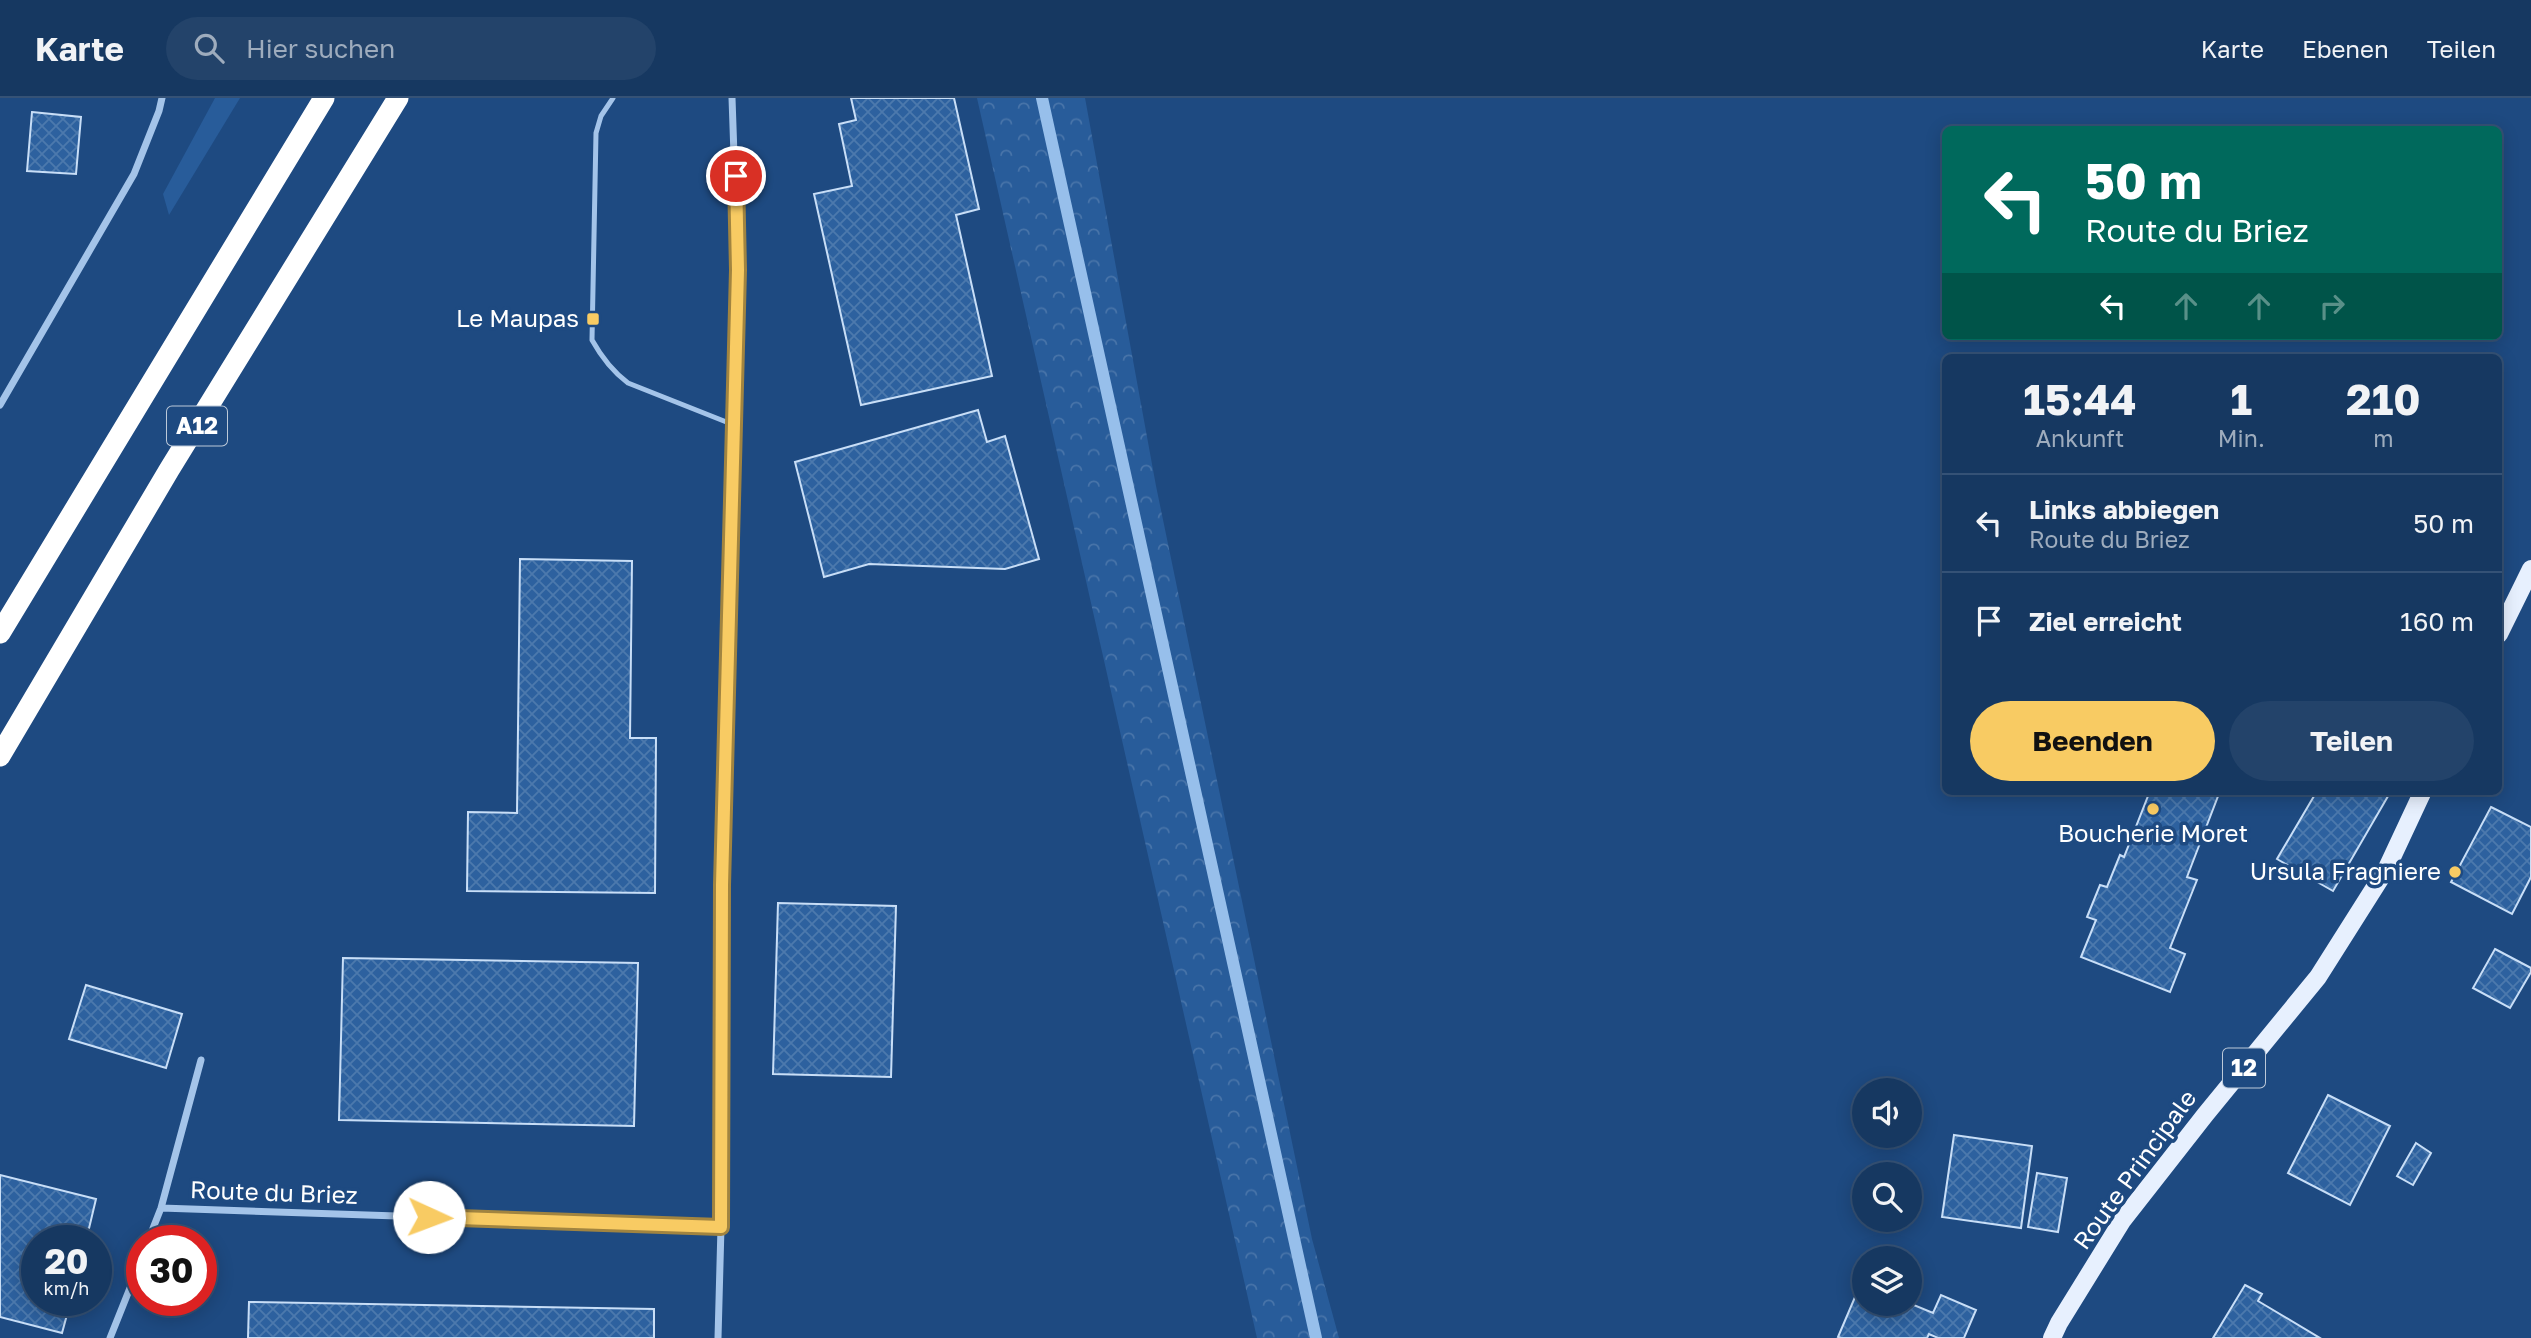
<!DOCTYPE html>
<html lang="de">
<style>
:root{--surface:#163861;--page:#23436a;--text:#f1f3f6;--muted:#9eacbd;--line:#355276;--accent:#f8cb63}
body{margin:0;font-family:"Golos Text",sans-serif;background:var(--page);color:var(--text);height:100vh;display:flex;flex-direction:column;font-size:26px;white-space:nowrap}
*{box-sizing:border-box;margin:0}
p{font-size:23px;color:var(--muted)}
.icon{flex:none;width:38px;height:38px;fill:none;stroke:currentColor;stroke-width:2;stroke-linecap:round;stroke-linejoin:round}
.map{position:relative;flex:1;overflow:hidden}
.sheet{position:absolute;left:1942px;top:256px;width:560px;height:441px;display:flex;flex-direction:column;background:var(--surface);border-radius:10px;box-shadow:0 4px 18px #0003,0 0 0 2px var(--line)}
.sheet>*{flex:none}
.top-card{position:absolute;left:1942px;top:28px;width:560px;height:214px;border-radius:10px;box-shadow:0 4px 18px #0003,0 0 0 2px var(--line);background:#00695c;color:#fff;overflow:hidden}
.fabs{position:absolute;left:1852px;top:980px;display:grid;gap:14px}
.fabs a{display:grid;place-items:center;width:70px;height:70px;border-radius:50%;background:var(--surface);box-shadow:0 4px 18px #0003,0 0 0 2px var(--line);font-size:35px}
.speed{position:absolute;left:21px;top:1127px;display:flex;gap:14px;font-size:35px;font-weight:700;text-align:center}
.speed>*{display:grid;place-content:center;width:91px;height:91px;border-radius:50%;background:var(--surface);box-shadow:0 4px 18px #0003,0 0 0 2px var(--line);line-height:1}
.speed small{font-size:18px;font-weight:400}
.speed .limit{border:10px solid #d22;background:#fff;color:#111}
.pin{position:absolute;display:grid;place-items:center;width:60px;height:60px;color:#fff;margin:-30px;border:4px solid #fff;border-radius:50%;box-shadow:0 2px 7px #0007}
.me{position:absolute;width:77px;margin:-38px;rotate:92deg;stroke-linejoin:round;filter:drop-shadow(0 0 5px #0008)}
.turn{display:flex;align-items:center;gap:24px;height:147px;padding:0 28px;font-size:32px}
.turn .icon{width:91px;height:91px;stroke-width:2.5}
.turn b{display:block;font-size:49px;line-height:60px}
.lanes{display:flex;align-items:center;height:66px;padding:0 28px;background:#0003;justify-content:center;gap:35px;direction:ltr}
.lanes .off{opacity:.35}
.eta{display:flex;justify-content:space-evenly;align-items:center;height:119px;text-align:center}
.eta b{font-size:42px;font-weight:700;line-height:49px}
.button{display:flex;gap:14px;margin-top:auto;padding:14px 28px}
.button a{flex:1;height:80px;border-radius:42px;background:var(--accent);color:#111;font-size:28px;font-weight:700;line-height:80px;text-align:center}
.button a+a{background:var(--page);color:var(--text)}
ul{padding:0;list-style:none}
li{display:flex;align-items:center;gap:21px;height:98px;padding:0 28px;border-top:2px solid var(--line)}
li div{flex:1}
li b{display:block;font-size:26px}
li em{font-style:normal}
header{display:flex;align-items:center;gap:42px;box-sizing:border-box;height:98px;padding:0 35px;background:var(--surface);border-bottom:2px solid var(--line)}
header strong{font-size:33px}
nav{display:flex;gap:38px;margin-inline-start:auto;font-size:24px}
.search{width:490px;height:63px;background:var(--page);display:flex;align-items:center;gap:18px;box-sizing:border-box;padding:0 24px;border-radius:38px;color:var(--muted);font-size:26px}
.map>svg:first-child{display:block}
.green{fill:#285c9a}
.forest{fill:url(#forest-crowns)}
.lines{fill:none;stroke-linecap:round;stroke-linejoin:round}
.stream{stroke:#97bfeb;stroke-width:12}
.building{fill:url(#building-cross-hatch);stroke:#c8def7;stroke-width:2}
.lane{stroke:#a4c4e9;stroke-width:5}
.street{stroke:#a4c4e9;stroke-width:7}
.primary{stroke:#e7f0fe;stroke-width:18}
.highway{stroke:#fff;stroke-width:21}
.route-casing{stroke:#a18440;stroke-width:18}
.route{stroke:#f8cb63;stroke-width:12}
.poi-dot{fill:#f8cb63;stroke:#1e4a81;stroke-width:2.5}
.labels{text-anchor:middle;stroke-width:7;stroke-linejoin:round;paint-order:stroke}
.shield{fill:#1e4a81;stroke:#bcc9d9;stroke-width:2}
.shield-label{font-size:23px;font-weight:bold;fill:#fff}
.poi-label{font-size:24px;fill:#fff;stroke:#1e4a81;text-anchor:end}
.street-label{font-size:24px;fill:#fff;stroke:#1e4a81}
</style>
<header>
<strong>Karte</strong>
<div class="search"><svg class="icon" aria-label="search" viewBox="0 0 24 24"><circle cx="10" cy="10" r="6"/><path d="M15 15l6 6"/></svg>Hier suchen</div>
<nav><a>Karte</a><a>Ebenen</a><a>Teilen</a></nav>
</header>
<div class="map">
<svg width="2531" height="1240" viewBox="0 0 2531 1240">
<defs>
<pattern id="forest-crowns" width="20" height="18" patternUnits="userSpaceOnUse" patternTransform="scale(1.75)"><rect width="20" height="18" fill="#285c9a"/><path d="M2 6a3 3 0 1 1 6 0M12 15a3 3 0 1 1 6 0" fill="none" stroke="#4874a9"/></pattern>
<pattern id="building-cross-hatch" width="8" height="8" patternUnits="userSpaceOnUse" patternTransform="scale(1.75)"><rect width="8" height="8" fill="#2d619f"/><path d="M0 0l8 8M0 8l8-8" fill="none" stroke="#4c79ad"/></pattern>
</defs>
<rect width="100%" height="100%" fill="#1e4a81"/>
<path class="green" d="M 215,0 L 240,0 L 169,117 L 163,96 Z"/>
<path class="forest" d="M 977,0 L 1085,0 L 1156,388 L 1312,1141 L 1339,1240 L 1257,1240 Z"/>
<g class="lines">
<path class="stream" d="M 1042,0 L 1316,1240"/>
</g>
<path class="building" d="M 851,0 L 954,0 L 979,111 L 956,117 L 992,278 L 861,307 L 814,96 L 852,88 L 839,26 L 856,22 Z
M 32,14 L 81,19 L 76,76 L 27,73 Z
M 978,312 L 987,344 L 1005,338 L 1039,461 L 1005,471 L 869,466 L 824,479 L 795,364 Z
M 520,461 L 632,463 L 630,640 L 656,640 L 655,795 L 467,793 L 468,714 L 517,715 Z
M 2150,693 L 2220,693 L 2187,779 L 2197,782 L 2170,850 L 2185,856 L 2170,894 L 2081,859 L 2096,822 L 2087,819 L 2100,787 L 2107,789 L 2120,757 L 2124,759 Z
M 2317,693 L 2391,693 L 2333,793 L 2277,761 Z
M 2491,709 L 2531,729 L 2531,779 L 2512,816 L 2451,784 Z
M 778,805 L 896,808 L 891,979 L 773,976 Z
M 2495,851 L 2531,870 L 2531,874 L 2510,910 L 2473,890 Z
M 343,860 L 638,865 L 634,1028 L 339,1022 Z
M 86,887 L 182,916 L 166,970 L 69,941 Z
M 2328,997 L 2390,1028 L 2350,1107 L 2288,1075 Z
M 1954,1037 L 2032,1048 L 2021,1130 L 1942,1119 Z
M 2416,1045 L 2431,1055 L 2413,1087 L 2397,1078 Z
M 2037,1075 L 2067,1080 L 2058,1134 L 2028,1129 Z
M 0,1077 L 96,1101 L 86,1143 L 37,1143 L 37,1202 L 71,1202 L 62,1235 L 0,1219 Z
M 1861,1185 L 1864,1186 L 1864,1206 L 1909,1205 L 1933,1215 L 1941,1197 L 1976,1212 L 1964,1240 L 1938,1240 L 1929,1236 L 1927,1240 L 1841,1240 L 1838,1239 Z
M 2245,1187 L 2262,1196 L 2258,1203 L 2320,1240 L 2213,1240 Z
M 249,1204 L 654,1211 L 654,1240 L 248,1240 Z"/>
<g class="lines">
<path class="lane" d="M 613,0 L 601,18 L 596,35 L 592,242 C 602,260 612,273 628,285 L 734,327"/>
<path class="street" d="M 0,307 L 134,76 L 159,13 L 162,0
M 161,1110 L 721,1129
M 148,1143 L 161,1110 L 201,962
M 110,1240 L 142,1160
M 718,1240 L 721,1129 L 722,787 L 738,172 L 732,0"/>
<path class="primary" d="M 2499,536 L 2531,471
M 2052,1240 L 2059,1225 L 2122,1123 L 2205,1017 L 2318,879 L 2387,770 L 2423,693"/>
<path class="highway" d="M 0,535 L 324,0
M 0,658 L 169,372 L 398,0"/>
</g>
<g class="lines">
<g class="route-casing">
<path id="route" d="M 429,1119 L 721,1129 L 722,787 L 738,172 L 736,78"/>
</g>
<use href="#route" class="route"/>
</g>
<g class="poi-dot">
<rect x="586" y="214" width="14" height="14" rx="3.5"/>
<circle cx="2153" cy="711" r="7"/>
<circle cx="2455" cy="774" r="7"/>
</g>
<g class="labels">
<g class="shield">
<rect x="167" y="308.5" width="60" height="39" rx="5"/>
<rect x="2223" y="950.5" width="42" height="39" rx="5"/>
</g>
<g class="shield-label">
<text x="197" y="336">A12</text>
<text x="2244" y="978">12</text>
</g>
<g class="poi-label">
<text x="579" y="229">Le Maupas</text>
<text x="2153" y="744" text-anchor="middle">Boucherie Moret</text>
<text x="2441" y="782">Ursula Fragniere</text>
</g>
<g class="street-label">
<text transform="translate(2135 1072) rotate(-54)" y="8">Route Principale</text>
<text transform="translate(274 1095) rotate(2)" y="8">Route du Briez</text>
</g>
</g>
</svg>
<div class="fabs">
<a><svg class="icon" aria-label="sound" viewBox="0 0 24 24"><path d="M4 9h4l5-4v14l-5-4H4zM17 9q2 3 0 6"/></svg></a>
<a><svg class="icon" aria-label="search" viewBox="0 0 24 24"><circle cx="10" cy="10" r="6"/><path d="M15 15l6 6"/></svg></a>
<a><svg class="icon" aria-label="layers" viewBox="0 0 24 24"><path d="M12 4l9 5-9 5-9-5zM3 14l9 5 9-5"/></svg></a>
</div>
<div class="speed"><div>20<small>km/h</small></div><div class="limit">30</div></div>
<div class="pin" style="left:736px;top:78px;background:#d93025"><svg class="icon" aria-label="arrive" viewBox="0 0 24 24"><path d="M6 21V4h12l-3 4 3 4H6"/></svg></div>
<svg class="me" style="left:429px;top:1119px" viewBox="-20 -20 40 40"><circle r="19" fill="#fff"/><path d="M0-13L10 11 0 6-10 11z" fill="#f8cb63"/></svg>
<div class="top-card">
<div class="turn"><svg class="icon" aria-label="left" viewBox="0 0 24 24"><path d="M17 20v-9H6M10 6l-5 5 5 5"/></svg><div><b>50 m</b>Route du Briez</div></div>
<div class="lanes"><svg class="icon" aria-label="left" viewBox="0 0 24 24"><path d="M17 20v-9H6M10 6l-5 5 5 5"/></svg><svg class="icon off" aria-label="ahead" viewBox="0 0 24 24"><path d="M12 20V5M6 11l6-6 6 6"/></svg><svg class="icon off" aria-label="ahead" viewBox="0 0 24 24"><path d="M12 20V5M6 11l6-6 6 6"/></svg><svg class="icon off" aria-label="right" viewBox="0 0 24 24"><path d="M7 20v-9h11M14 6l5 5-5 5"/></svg></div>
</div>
<section class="sheet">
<div class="eta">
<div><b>15:44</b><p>Ankunft</p></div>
<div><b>1</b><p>Min.</p></div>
<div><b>210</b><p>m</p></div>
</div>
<ul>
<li><svg class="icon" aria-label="left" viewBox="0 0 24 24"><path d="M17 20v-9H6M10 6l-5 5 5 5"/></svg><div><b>Links abbiegen</b><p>Route du Briez</p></div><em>50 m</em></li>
<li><svg class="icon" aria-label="arrive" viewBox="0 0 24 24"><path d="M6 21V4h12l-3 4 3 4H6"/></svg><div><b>Ziel erreicht</b></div><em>160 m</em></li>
</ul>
<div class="button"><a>Beenden</a><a>Teilen</a></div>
</section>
</div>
